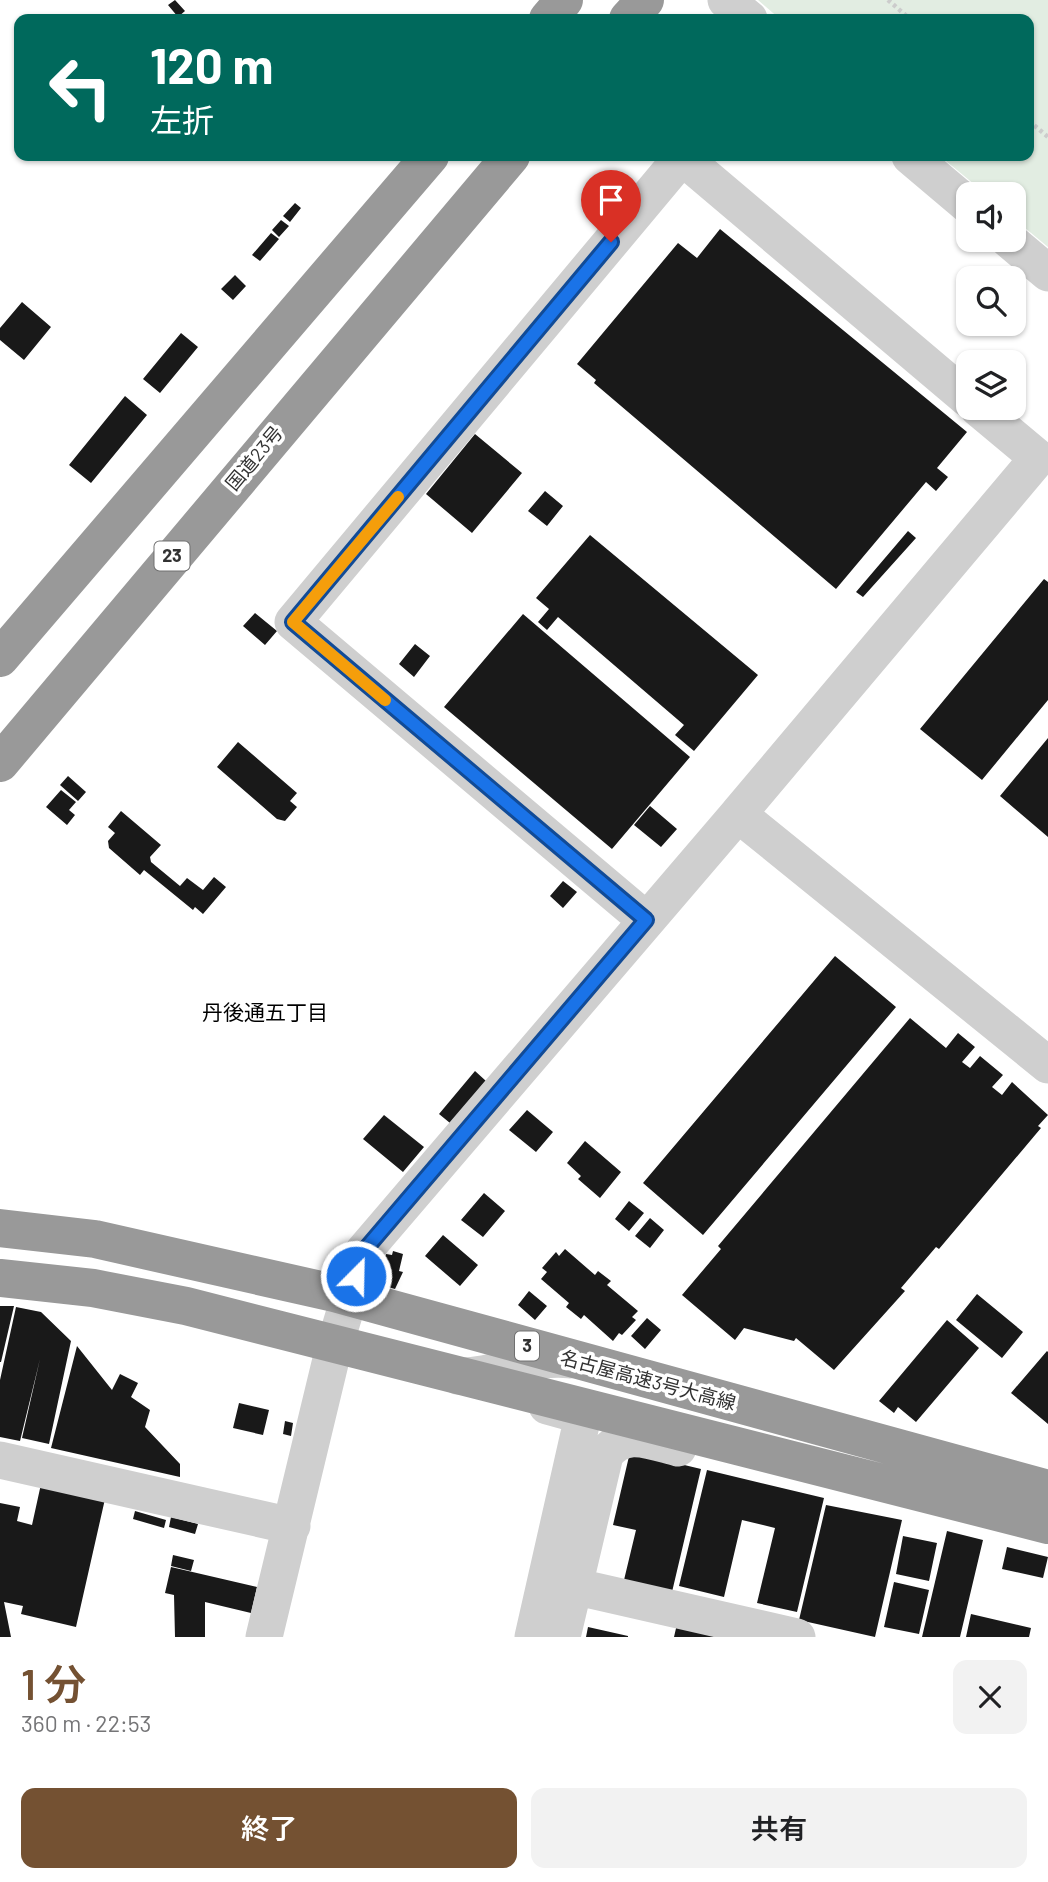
<!DOCTYPE html>
<html lang="ja">
<meta charset="utf-8">
<style>
:root{--surface:#fff;--page:#f2f2f2;--text:#202124;--muted:#757577;--accent:#745132}
body{margin:0;font-family:Barlow,"Noto Sans JP",sans-serif;background:var(--page);color:var(--text);height:100vh;display:flex;flex-direction:column;font-size:26px;white-space:nowrap}
*{box-sizing:border-box;margin:0}
p{font-size:23px;color:var(--muted)}
.icon{flex:none;width:38px;height:38px;fill:none;stroke:currentColor;stroke-width:2;stroke-linecap:round;stroke-linejoin:round}
.map{position:relative;height:1637px;overflow:hidden}
.side{display:flex;flex-direction:column;background:var(--surface);flex:1}
.side>*{flex:none}
.hud{position:absolute;left:14px;top:14px;width:1020px;height:147px;border-radius:14px;box-shadow:0 2px 5px #0004;background:#00695c;color:#fff;overflow:hidden}
.fabs{position:absolute;left:956px;top:182px;display:grid;gap:14px}
.fabs a{display:grid;place-items:center;width:70px;height:70px;border-radius:14px;background:var(--surface);box-shadow:0 2px 5px #0004;font-size:35px}
.pin{position:absolute;display:grid;place-items:center;width:60px;height:60px;color:#fff;margin:-72px -30px;border-radius:50% 50% 50% 0;rotate:-45deg;box-shadow:0 0 7px #0007}
.pin .icon{rotate:45deg}
.me{position:absolute;width:77px;margin:-38px;rotate:23deg;stroke-linejoin:round;filter:drop-shadow(0 0 5px #0008)}
.turn{display:flex;align-items:center;gap:24px;height:147px;padding:0 21px;font-size:32px}
.turn .icon{width:91px;height:91px;stroke-width:2.5}
.turn b{display:block;font-size:49px;line-height:60px}
.round{display:grid;place-items:center;flex:none;width:74px;height:74px;border-radius:14px;background:var(--page)}
.overview{display:flex;align-items:center;justify-content:space-between;height:119px;padding:0 21px}
h1{font-size:42px;font-weight:600;line-height:52px;color:var(--accent)}
.action{display:flex;gap:14px;margin-top:auto;padding:14px 21px}
.action a{flex:1;height:80px;border-radius:14px;background:var(--accent);color:#fff;font-size:28px;font-weight:600;line-height:80px;text-align:center}
.action a+a{background:var(--page);color:var(--text)}
.map>svg:first-child{display:block}
.green{fill:#e2ede2}
.building{fill:#191919}
.lines{fill:none;stroke-linecap:round;stroke-linejoin:round}
.path{stroke:#ccc;stroke-width:4.5;stroke-dasharray:3.5 3.5;stroke-linecap:butt}
.minor{stroke:#cfcfcf;stroke-width:37}
.highway{stroke:#999;stroke-width:38}
.highway-bridge{stroke:#999;stroke-width:38}
.route-casing{stroke:#114b97;stroke-width:18}
.route{stroke:#1a73e8;stroke-width:12}
.slow{stroke:#f59e0b;stroke-width:12}
.labels{text-anchor:middle;stroke-width:7;stroke-linejoin:round;paint-order:stroke}
.shield{fill:#fff;stroke:#707070;stroke-width:2}
.shield-label{font-size:18px;font-weight:bold;fill:#323232}
.street-label{font-size:19px;fill:#323232;stroke:#fff}
.neighbourhood-label{font-size:21px;fill:#000;stroke:#fff}
</style>
<div class="map">
<svg width="1048" height="1637" viewBox="0 0 1048 1637">
<rect width="100%" height="100%" fill="#fff"/>
<path class="green" d="M 758,0 L 1048,0 L 1048,247 L 1013,218 L 1013,194 L 986,194 L 940,156 L 1029,156 L 1029,19 L 780,19 Z"/>
<path class="building" d="M 175,0 L 185,11 L 178,17 L 168,5 Z
M 295,203 L 301,208 L 290,222 L 283,216 Z
M 281,220 L 289,226 L 279,237 L 272,230 Z
M 720,229 L 967,432 L 937,468 L 948,477 L 936,491 L 926,482 L 836,589 L 594,383 L 596,380 L 577,364 L 678,243 L 697,258 Z
M 271,233 L 279,239 L 260,261 L 252,255 Z
M 235,275 L 246,286 L 233,300 L 221,289 Z
M 22,302 L 51,327 L 24,360 L 0,340 L 0,328 Z
M 181,333 L 198,347 L 160,393 L 143,379 Z
M 125,396 L 147,415 L 91,483 L 69,465 Z
M 475,434 L 522,473 L 472,533 L 426,494 Z
M 545,491 L 563,506 L 547,526 L 528,511 Z
M 908,531 L 916,538 L 863,597 L 856,592 Z
M 590,535 L 758,675 L 694,751 L 675,735 L 684,725 L 558,617 L 547,630 L 538,622 L 549,609 L 536,598 Z
M 1044,579 L 1048,582 L 1048,700 L 982,780 L 920,729 Z
M 255,613 L 277,631 L 265,645 L 243,626 Z
M 523,614 L 690,757 L 612,849 L 444,707 Z
M 415,644 L 430,656 L 414,677 L 399,664 Z
M 1048,738 L 1048,837 L 1000,796 Z
M 238,742 L 297,793 L 290,801 L 297,807 L 285,821 L 277,819 L 217,767 Z
M 68,776 L 86,792 L 78,801 L 60,785 Z
M 61,790 L 76,802 L 69,810 L 75,815 L 67,825 L 46,807 Z
M 650,806 L 677,829 L 661,847 L 634,825 Z
M 121,811 L 161,845 L 150,857 L 151,862 L 180,886 L 187,878 L 203,890 L 214,877 L 226,887 L 203,914 L 195,907 L 193,910 L 144,870 L 140,875 L 109,848 L 108,841 L 115,833 L 108,827 Z
M 563,881 L 577,892 L 563,908 L 550,896 Z
M 835,956 L 896,1007 L 703,1235 L 643,1183 Z
M 910,1018 L 946,1048 L 958,1033 L 975,1047 L 962,1062 L 970,1068 L 980,1056 L 1003,1075 L 992,1087 L 1002,1095 L 1012,1082 L 1048,1115 L 1038,1126 L 1041,1128 L 939,1249 L 936,1247 L 901,1288 L 905,1291 L 834,1370 L 796,1338 L 794,1341 L 744,1328 L 735,1340 L 682,1295 L 721,1249 L 718,1246 Z
M 475,1071 L 486,1081 L 450,1123 L 439,1114 Z
M 527,1110 L 553,1132 L 536,1152 L 509,1130 Z
M 384,1115 L 424,1147 L 403,1172 L 363,1139 Z
M 585,1141 L 621,1172 L 600,1198 L 578,1179 L 581,1176 L 567,1163 Z
M 484,1193 L 505,1211 L 483,1237 L 461,1220 Z
M 629,1201 L 644,1213 L 629,1231 L 615,1219 Z
M 650,1218 L 664,1230 L 650,1248 L 635,1236 Z
M 443,1235 L 478,1265 L 460,1286 L 425,1256 Z
M 565,1249 L 595,1275 L 598,1271 L 611,1281 L 607,1285 L 638,1311 L 632,1317 L 636,1320 L 622,1335 L 619,1333 L 613,1341 L 584,1315 L 581,1319 L 566,1307 L 569,1303 L 541,1279 L 547,1272 L 542,1268 L 556,1252 L 559,1256 Z
M 393,1251 L 403,1254 L 399,1271 L 403,1272 L 395,1289 L 378,1284 L 386,1254 L 392,1255 Z
M 529,1291 L 547,1306 L 535,1320 L 518,1305 Z
M 977,1294 L 1023,1332 L 1002,1358 L 956,1320 Z
M 0,1306 L 14,1306 L 1,1362 L 0,1362 Z
M 16,1307 L 41,1312 L 71,1341 L 49,1444 L 22,1438 L 40,1359 L 20,1441 L 0,1437 L 0,1380 Z
M 647,1318 L 661,1330 L 645,1349 L 631,1336 Z
M 947,1320 L 979,1348 L 916,1422 L 898,1407 L 894,1413 L 879,1401 Z
M 77,1346 L 112,1390 L 120,1374 L 138,1383 L 131,1397 L 150,1410 L 145,1427 L 180,1464 L 180,1477 L 51,1448 Z
M 1047,1351 L 1048,1352 L 1048,1424 L 1011,1393 Z
M 239,1403 L 269,1410 L 263,1435 L 233,1428 Z
M 285,1421 L 293,1423 L 291,1436 L 283,1434 Z
M 630,1452 L 701,1469 L 672,1592 L 624,1580 L 636,1530 L 613,1525 Z
M 707,1470 L 824,1498 L 797,1612 L 757,1603 L 775,1528 L 742,1520 L 724,1597 L 679,1586 Z
M 41,1484 L 105,1499 L 76,1627 L 21,1614 L 23,1606 L 4,1602 L 11,1637 L 0,1637 L 0,1503 L 20,1507 L 17,1521 L 32,1525 Z
M 826,1505 L 902,1520 L 875,1637 L 799,1620 Z
M 135,1511 L 166,1520 L 164,1528 L 133,1519 Z
M 171,1517 L 198,1524 L 195,1534 L 169,1527 Z
M 947,1531 L 983,1540 L 960,1637 L 922,1637 Z
M 903,1536 L 937,1543 L 929,1581 L 896,1574 Z
M 1007,1547 L 1048,1557 L 1043,1578 L 1002,1569 Z
M 173,1555 L 194,1560 L 191,1571 L 171,1566 Z
M 171,1567 L 257,1587 L 251,1613 L 205,1602 L 205,1637 L 175,1637 L 174,1595 L 165,1593 Z
M 894,1582 L 929,1590 L 919,1634 L 884,1627 Z
M 971,1614 L 1031,1628 L 1029,1637 L 966,1637 Z
M 677,1624 L 731,1637 L 674,1637 Z
M 588,1627 L 628,1636 L 628,1637 L 586,1637 Z"/>
<g class="lines">
<path class="path" d="M 888,0 L 910,19
M 1029,121 L 1048,137"/>
<path class="minor" d="M 726,0 L 749,19
M 910,156 L 968,205
M 1009,240 L 1048,273
M 738,814 L 1038,458 L 978,408
M 646,920 L 293,622 L 682,157 L 968,399
M 458,1376 C 497,1377 531,1355 570,1360
M 0,1460 L 292,1526
M 573,1586 L 797,1637
M 264,1637 L 333,1351 L 363,1252 L 738,814 L 1048,1065
M 533,1637 L 583,1416 L 547,1406
M 562,1637 L 605,1455 C 623,1428 651,1441 678,1448"/>
<path class="highway" d="M 548,19 L 564,0
M 628,19 L 645,0
M 0,658 L 430,156
M 0,763 L 511,156"/>
<path class="highway-bridge" d="M 0,1228 L 95,1239 L 334,1293 L 1048,1489
M 0,1278 L 93,1288 L 186,1306 L 1048,1525"/>
</g>
<g class="lines">
<g class="route-casing">
<path id="route" d="M 356,1276 L 363,1252 L 646,920 L 293,622 L 611,242"/>
</g>
<use href="#route" class="route"/>
<path class="slow" d="M 385,700 L 293,622 L 398,497"/>
</g>
<g class="labels">
<g class="shield">
<rect x="154.5" y="541.5" width="35" height="29" rx="5"/>
<rect x="515" y="1331.5" width="24" height="29" rx="5"/>
</g>
<g class="shield-label">
<text x="172" y="562">23</text>
<text x="527" y="1352">3</text>
</g>
<g class="street-label">
<text transform="translate(254 458) rotate(-50)" y="7">国道23号</text>
<text transform="translate(648 1380) rotate(15)" y="7">名古屋高速3号大高線</text>
</g>
<g class="neighbourhood-label">
<text x="265" y="1020">丹後通五丁目</text>
</g>
</g>
</svg>
<div class="fabs">
<a><svg class="icon" aria-label="sound" viewBox="0 0 24 24"><path d="M4 9h4l5-4v14l-5-4H4zM17 9q2 3 0 6"/></svg></a>
<a><svg class="icon" aria-label="search" viewBox="0 0 24 24"><circle cx="10" cy="10" r="6"/><path d="M15 15l6 6"/></svg></a>
<a><svg class="icon" aria-label="layers" viewBox="0 0 24 24"><path d="M12 4l9 5-9 5-9-5zM3 14l9 5 9-5"/></svg></a>
</div>
<div class="pin" style="left:611px;top:242px;background:#d93025"><svg class="icon" aria-label="arrive" viewBox="0 0 24 24"><path d="M6 21V4h12l-3 4 3 4H6"/></svg></div>
<svg class="me" style="left:356px;top:1276px" viewBox="-20 -20 40 40"><circle r="17" fill="#1a73e8" stroke="#fff" stroke-width="3"/><path d="M0-11L8 9 0 5-8 9z" fill="#fff"/></svg>
<div class="hud">
<div class="turn"><svg class="icon" aria-label="left" viewBox="0 0 24 24"><path d="M17 20v-9H6M10 6l-5 5 5 5"/></svg><div><b>120 m</b>左折</div></div>
</div>
</div>
<section class="side">
<div class="overview"><div><h1>1 分</h1><p>360 m · 22:53</p></div><a class="round"><svg class="icon" aria-label="close" viewBox="0 0 24 24"><path d="M6 6l12 12M18 6L6 18"/></svg></a></div>
<div class="action"><a>終了</a><a>共有</a></div>
</section>
